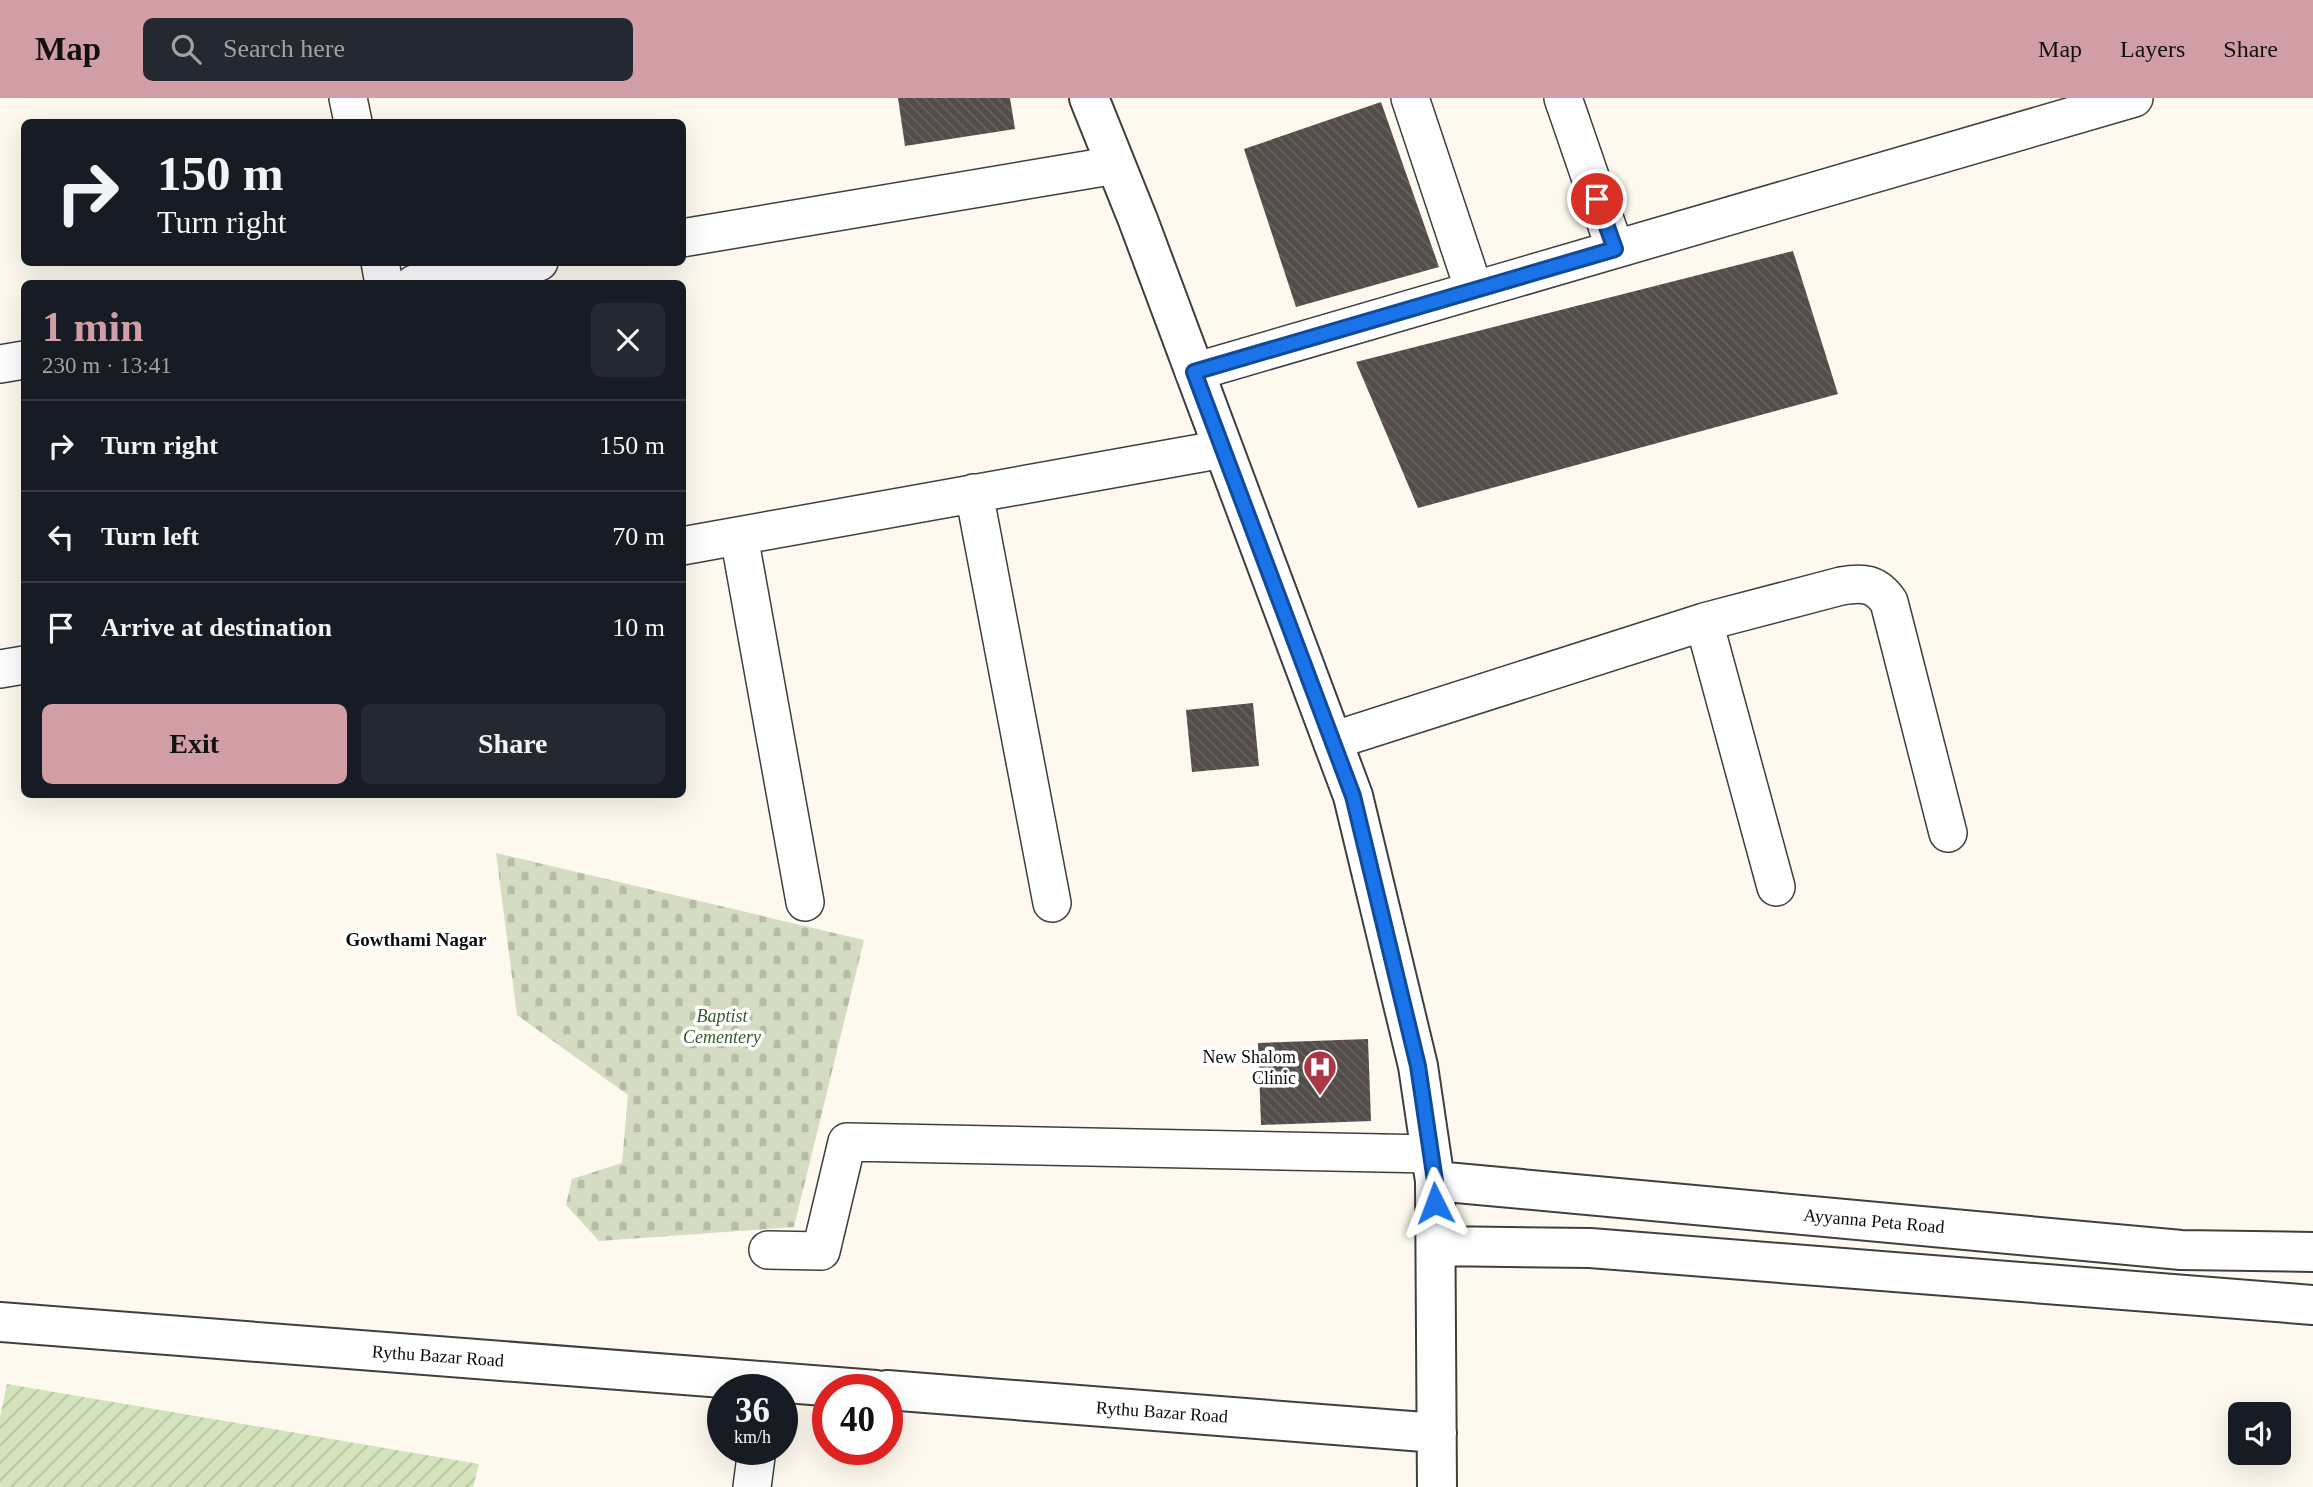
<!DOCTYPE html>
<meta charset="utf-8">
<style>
:root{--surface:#171b24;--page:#242831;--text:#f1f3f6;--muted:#9ea1a6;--line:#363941;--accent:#d19ea6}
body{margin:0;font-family:"Times New Roman",serif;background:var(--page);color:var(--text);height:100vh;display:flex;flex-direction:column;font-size:26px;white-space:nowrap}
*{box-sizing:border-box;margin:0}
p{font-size:23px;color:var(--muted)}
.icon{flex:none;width:38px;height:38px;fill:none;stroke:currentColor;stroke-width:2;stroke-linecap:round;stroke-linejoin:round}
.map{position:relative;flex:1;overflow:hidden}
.drawer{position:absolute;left:21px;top:182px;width:665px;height:518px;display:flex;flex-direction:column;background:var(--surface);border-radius:10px;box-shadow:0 7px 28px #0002}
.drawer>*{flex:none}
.top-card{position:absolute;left:21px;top:21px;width:665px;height:147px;border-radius:10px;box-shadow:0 7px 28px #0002;background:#171b24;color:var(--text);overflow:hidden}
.controls{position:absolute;left:2228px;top:1304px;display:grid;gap:14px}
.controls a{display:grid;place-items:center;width:63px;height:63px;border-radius:10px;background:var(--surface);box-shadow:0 7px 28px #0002;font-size:35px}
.speed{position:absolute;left:707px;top:1276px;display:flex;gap:14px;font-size:35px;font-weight:700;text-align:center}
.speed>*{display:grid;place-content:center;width:91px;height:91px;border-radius:50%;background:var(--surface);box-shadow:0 7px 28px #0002;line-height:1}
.speed small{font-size:18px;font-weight:400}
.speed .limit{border:10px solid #d22;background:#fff;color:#111}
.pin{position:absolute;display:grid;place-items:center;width:60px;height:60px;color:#fff;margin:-30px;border:4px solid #fff;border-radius:50%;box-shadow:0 2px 7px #0007}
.me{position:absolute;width:77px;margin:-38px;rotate:357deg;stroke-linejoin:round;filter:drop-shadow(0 0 5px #0008)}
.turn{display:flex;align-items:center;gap:24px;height:147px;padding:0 21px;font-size:32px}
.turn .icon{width:91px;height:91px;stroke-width:2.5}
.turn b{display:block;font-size:49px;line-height:60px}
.round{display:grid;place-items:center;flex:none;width:74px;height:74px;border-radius:10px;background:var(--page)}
.headline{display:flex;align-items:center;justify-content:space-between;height:119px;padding:0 21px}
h1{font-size:42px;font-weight:700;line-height:52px;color:var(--accent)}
.button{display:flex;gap:14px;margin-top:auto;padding:14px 21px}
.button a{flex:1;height:80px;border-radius:10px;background:var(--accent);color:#111;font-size:28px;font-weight:700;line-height:80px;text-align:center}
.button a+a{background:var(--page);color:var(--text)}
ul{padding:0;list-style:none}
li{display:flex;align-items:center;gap:21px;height:91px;padding:0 21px;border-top:2px solid var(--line)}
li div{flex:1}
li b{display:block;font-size:26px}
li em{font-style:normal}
header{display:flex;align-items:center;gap:42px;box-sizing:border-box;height:98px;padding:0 35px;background:var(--accent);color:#111}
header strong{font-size:33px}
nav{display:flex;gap:38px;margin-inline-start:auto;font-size:24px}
.search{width:490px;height:63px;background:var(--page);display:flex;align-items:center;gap:18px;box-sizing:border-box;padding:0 24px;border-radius:10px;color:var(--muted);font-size:26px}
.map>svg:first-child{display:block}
.cemetery{fill:url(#cemetery-stones)}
.garden{fill:url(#garden-furrows)}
.building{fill:url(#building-back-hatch)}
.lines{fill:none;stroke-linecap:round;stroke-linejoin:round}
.minor-casing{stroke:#3f3f3f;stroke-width:40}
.tertiary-casing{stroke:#3f3f3f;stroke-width:42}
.minor{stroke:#fff;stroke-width:37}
.tertiary{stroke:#fff;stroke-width:38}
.route-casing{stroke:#114b97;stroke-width:18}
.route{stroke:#1a73e8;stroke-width:12}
.labels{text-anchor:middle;stroke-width:7;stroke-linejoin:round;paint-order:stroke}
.park-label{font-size:18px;font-style:italic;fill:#345b26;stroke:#fff}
.poi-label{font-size:18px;fill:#0c0c0c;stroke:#fff;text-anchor:end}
.street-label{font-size:18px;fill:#0c0c0c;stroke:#fff}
.neighbourhood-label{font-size:19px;font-weight:bold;fill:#0c0c0c;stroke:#fff}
</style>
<header>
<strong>Map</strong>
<div class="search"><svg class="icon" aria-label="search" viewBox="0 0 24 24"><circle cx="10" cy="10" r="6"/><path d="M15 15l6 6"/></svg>Search here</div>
<nav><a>Map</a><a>Layers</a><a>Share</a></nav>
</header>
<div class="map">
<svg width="2313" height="1389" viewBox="0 0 2313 1389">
<defs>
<pattern id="cemetery-stones" width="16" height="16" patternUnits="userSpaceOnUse" patternTransform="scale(1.75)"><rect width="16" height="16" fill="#d5dcc2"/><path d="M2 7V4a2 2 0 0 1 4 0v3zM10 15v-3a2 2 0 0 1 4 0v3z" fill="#b6bca6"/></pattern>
<pattern id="garden-furrows" width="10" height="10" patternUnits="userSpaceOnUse" patternTransform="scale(1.75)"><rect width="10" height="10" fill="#d3e3bc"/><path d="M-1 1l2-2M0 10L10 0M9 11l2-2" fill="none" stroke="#b4c2a0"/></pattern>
<pattern id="building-back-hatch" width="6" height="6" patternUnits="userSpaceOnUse" patternTransform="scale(1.75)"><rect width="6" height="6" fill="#534d4a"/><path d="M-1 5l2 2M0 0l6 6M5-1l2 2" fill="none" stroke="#676260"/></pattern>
</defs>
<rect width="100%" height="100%" fill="#fdf9ee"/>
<path class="cemetery" d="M 496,755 L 864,842 L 794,1129 L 599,1143 L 566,1107 L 572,1081 L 622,1065 L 628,997 L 517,917 Z"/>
<path class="garden" d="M 7,1286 L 479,1366 L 473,1389 L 0,1389 L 0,1319 Z"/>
<path class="building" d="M 898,0 L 1010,0 L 1015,31 L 905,48 Z
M 1381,4 L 1439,169 L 1296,209 L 1244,51 Z
M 1793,153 L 1838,296 L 1418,410 L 1356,264 Z
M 1253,605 L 1259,668 L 1192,674 L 1186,612 Z
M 1368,941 L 1371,1023 L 1261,1027 L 1258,945 Z"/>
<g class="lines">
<g class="minor-casing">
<path id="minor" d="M 348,0 L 353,24
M 1410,0 L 1474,192
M 1563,0 L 1615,151
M 682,140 L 1116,67
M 380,164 L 384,186
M 414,186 L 539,164
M 0,266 L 24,262
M 1194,274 L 2134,0
M 974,395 L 1052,805
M 739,438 L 805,804
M 682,448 L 1223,351
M 1704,524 L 1776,789
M 0,571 L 24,567
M 1332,643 L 1704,524 L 1841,488 C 1863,484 1876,485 1889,504 L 1948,735
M 768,1152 L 821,1153 L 847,1044 L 1431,1056
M 752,1389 L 757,1351"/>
</g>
<g class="tertiary-casing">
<path id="tertiary" d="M 1089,0 L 1138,122 L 1353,698 L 1418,968 L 1435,1083 L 1437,1389
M 1435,1083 L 2181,1152 L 2313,1154
M 1436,1148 L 1590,1150 L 2313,1207
M 0,1224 L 876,1292
M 887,1292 L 1437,1335"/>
</g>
<use href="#minor" class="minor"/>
<use href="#tertiary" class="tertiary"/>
</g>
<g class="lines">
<g class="route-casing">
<path id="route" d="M 1435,1105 L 1435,1083 L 1418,968 L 1353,698 L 1194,274 L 1615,151 L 1597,101"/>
</g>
<use href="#route" class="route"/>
</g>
<defs>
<g id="hospital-pin" transform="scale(1.75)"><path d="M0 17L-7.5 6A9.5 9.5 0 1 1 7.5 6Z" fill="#aa3744" stroke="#fff"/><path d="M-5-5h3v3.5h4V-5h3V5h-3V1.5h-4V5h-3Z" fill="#fff"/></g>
</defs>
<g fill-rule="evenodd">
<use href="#hospital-pin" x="1320" y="969"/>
</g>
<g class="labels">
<g class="park-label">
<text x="722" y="924">Baptist<tspan x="722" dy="21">Cementery</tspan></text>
</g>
<g class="poi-label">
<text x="1296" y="965">New Shalom<tspan x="1296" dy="21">Clinic</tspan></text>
</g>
<g class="street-label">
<text transform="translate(1874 1123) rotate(5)" y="6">Ayyanna Peta Road</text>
<text transform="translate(438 1258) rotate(4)" y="6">Rythu Bazar Road</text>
<text transform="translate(1162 1314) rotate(4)" y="6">Rythu Bazar Road</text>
</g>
<g class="neighbourhood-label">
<text x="416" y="848">Gowthami Nagar</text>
</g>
</g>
</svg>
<div class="controls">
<a><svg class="icon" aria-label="sound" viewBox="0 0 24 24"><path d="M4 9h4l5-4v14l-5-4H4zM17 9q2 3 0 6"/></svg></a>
</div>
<div class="speed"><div>36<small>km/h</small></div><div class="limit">40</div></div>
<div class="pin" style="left:1597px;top:101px;background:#d93025"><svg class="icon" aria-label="arrive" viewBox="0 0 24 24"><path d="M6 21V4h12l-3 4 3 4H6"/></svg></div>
<svg class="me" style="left:1435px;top:1105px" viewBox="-20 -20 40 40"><path d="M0-17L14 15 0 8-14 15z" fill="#1a73e8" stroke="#fff" stroke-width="4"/></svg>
<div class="top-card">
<div class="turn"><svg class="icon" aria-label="right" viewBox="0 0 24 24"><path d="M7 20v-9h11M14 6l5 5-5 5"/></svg><div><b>150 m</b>Turn right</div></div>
</div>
<section class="drawer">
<div class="headline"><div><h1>1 min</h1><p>230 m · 13:41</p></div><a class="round"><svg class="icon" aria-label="close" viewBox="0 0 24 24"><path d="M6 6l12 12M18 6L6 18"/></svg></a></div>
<ul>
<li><svg class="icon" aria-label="right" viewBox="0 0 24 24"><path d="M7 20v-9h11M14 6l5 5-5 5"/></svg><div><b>Turn right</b></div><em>150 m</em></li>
<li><svg class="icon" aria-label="left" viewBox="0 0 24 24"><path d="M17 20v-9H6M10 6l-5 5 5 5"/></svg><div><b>Turn left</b></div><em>70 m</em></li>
<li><svg class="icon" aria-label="arrive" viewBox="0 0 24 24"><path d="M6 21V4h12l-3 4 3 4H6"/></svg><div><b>Arrive at destination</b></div><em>10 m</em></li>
</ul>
<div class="button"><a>Exit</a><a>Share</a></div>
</section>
</div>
